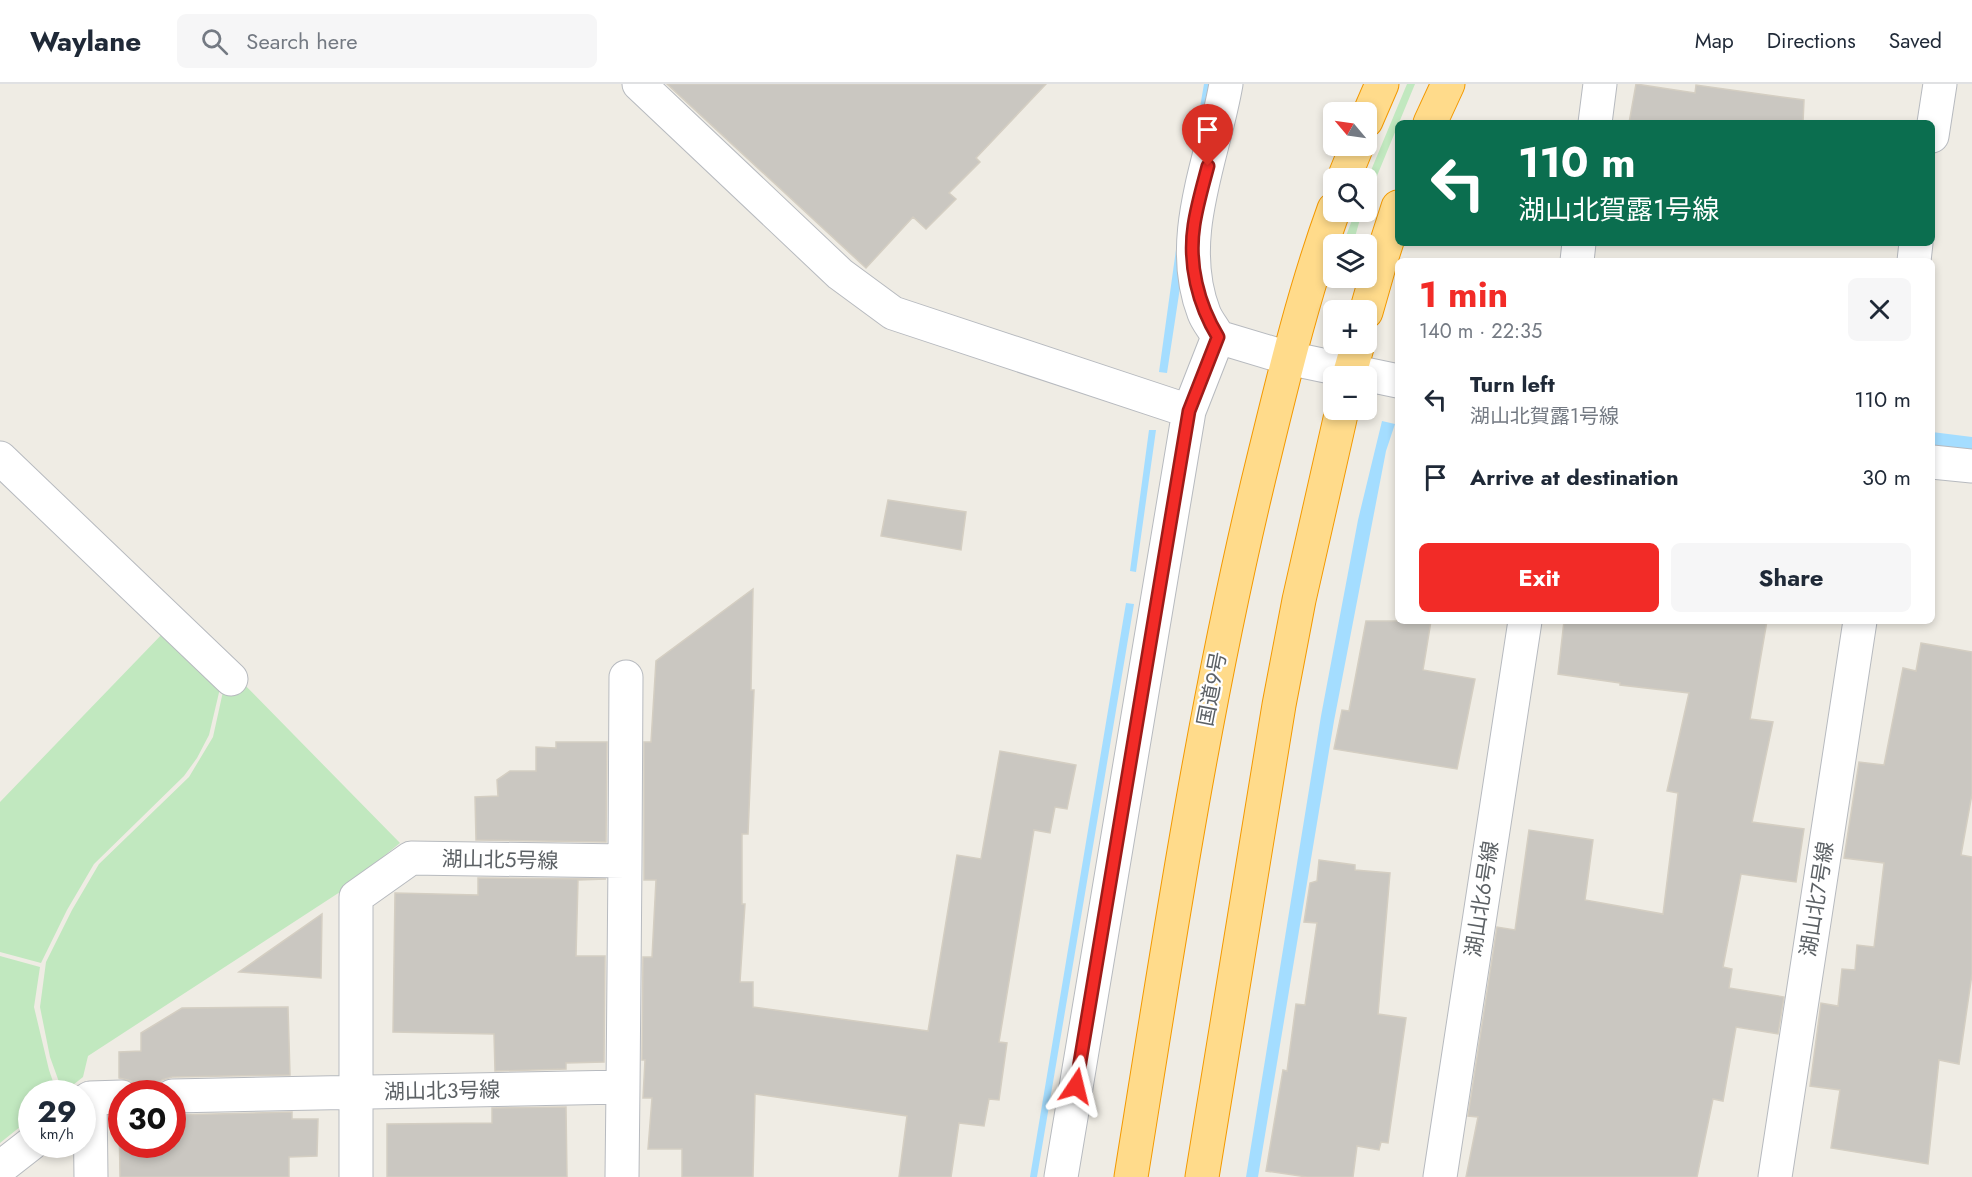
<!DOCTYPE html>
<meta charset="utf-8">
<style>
:root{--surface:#fff;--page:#f6f6f7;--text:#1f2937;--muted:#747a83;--line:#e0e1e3;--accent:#f22b27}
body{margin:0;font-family:Jost,"Noto Sans JP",sans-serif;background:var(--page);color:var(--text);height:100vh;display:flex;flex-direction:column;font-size:22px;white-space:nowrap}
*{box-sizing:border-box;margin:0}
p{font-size:20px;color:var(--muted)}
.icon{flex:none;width:33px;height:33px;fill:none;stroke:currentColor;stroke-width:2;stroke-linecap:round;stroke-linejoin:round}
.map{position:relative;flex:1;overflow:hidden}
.panel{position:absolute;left:1395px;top:174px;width:540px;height:366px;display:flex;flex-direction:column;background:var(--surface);border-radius:9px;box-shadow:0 3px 9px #0003}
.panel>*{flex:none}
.top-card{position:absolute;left:1395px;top:36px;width:540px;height:126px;border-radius:9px;box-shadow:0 3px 9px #0003;background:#0b6e4f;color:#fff;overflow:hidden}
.needle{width:39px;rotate:299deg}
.buttons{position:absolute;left:1323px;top:18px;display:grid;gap:12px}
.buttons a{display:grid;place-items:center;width:54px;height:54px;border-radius:9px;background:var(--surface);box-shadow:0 3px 9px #0003;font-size:30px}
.speed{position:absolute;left:18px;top:996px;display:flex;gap:12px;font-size:30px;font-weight:700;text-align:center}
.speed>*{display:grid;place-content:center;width:78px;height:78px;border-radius:50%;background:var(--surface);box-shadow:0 3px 9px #0003;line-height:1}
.speed small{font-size:15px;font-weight:400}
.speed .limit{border:9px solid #d22;background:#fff;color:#111}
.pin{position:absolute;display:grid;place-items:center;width:51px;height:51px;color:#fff;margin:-62px -26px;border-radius:50% 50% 50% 0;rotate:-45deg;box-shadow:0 0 6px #0007}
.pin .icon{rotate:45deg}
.me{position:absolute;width:66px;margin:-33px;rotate:10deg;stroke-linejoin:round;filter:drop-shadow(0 0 4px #0008)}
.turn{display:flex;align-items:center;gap:21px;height:126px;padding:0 24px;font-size:27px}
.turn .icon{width:78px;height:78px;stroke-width:2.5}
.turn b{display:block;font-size:42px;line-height:51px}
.round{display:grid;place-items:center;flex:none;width:63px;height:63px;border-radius:9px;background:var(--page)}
.headline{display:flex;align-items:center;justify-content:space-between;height:102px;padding:0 24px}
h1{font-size:36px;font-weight:700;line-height:45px;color:var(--accent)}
.action{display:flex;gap:12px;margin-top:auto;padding:12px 24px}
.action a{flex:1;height:69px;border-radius:9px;background:var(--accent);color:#fff;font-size:24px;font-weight:700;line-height:69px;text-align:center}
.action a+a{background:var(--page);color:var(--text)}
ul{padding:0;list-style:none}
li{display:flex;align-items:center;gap:18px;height:78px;padding:0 24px}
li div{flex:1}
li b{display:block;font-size:22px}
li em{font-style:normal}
header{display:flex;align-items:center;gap:36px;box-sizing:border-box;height:84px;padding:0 30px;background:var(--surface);border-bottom:2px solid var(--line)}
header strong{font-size:28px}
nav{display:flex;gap:33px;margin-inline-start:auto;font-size:21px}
.search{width:420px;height:54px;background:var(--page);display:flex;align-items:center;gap:15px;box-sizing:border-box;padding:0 21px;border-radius:9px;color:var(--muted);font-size:22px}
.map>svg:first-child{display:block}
.green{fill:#c1e8bf}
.water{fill:#a4ddff}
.building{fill:#cac7c1;stroke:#d4cec2;stroke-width:1.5}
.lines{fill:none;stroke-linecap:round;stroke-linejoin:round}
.street-casing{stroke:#b7babf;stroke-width:35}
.highway-casing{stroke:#f39900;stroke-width:35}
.street{stroke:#fff;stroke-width:33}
.highway{stroke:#ffdb8b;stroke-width:33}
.route-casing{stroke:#9d1c19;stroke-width:15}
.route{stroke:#f22b27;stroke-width:10}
.labels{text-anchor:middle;stroke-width:4.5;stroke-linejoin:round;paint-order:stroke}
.street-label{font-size:21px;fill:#5c6165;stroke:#fff}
</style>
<header>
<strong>Waylane</strong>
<div class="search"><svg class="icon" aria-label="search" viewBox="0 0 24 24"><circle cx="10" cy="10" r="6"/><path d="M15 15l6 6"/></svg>Search here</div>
<nav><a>Map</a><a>Directions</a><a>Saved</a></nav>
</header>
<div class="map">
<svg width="1972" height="1093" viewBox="0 0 1972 1093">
<rect width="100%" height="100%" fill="#efece4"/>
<path class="green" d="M 1407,0 L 1415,0 L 1367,116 L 1367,96 Z
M 1355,128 L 1362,128 L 1353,160 L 1343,160 Z
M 166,546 L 221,600 L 209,651 L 197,674 L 184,692 L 94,780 L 67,826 L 41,879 L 0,868 L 0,718 Z
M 236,592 L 400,759 L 340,808 L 88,972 L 83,993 L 63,1009 L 50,973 L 40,923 L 46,878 L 72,826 L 99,780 L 189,693 L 213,653 L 224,603 Z
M 0,872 L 40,883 L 34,923 L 49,986 L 57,1009 L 32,1010 L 31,1034 L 0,1059 Z"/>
<path class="water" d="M 1204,0 L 1211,0 L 1167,289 L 1159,288 L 1179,144 Z
M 1382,337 L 1395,340 L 1386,367 L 1334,637 L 1258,1093 L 1246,1093 L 1321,632 L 1358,436 Z
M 1149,346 L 1156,346 L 1136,488 L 1130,487 Z
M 1932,348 L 1972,353 L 1972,367 L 1932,361 Z
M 1126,519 L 1134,520 L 1037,1093 L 1030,1093 Z"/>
<path class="building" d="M 667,0 L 1046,0 L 976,74 L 980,78 L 949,109 L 956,115 L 926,145 L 913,133 L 866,184 Z
M 1636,0 L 1695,9 L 1696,1 L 1804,16 L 1803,39 L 1629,39 Z
M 888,416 L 966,428 L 961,466 L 881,452 Z
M 753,505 L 751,606 L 754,606 L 748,750 L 742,750 L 742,820 L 745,820 L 740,898 L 753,898 L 753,923 L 928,947 L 957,771 L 981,775 L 1000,667 L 1076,681 L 1067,725 L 1055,723 L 1050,749 L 1034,746 L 999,958 L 1007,959 L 999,1016 L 989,1015 L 984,1042 L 959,1039 L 951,1093 L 899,1093 L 907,1032 L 755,1010 L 753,1093 L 682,1093 L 682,1065 L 648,1065 L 652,1014 L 643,1014 L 645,976 L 642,976 L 643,873 L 652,873 L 656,796 L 644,796 L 644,658 L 651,658 L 656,577 Z
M 1366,537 L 1431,537 L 1423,586 L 1475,595 L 1457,685 L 1334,665 L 1342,626 L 1349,627 Z
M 1564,537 L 1767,537 L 1750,635 L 1773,638 L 1752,738 L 1804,745 L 1796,798 L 1741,790 L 1723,883 L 1732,885 L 1729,904 L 1784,913 L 1778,950 L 1736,943 L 1723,1017 L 1713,1015 L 1697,1093 L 1466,1093 L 1478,1033 L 1468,1032 L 1497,843 L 1515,846 L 1529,746 L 1593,756 L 1585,816 L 1663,830 L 1678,709 L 1667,707 L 1689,609 L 1620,601 L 1620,599 L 1558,590 Z
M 1921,559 L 1972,568 L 1972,710 L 1961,771 L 1972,773 L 1972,890 L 1959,980 L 1939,976 L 1928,1080 L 1831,1064 L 1840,1006 L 1810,1002 L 1821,919 L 1838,922 L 1842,885 L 1855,886 L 1857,861 L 1874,863 L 1884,779 L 1844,774 L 1859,678 L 1884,681 L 1903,584 L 1916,587 Z
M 556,658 L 607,658 L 606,758 L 476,756 L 475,713 L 498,712 L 497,696 L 510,687 L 536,687 L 536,663 L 556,664 Z
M 1319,776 L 1355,781 L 1355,786 L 1390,789 L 1378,930 L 1406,934 L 1388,1059 L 1381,1058 L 1379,1066 L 1357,1062 L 1353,1093 L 1307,1093 L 1266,1087 L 1283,986 L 1287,987 L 1296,920 L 1305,921 L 1317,839 L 1304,838 L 1310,799 L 1317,797 Z
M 478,794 L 606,795 L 578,796 L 576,872 L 605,872 L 604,978 L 566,979 L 566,985 L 495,987 L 494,950 L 393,948 L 395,809 L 478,811 Z
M 322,830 L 321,894 L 239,888 Z
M 288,923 L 290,991 L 172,993 L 162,996 L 156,1002 L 154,1010 L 140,1010 L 138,1003 L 131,997 L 119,994 L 119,968 L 141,967 L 141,949 L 182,924 Z
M 566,1023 L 567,1093 L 387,1093 L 387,1040 L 492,1039 L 492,1024 Z
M 292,1028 L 292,1035 L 318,1035 L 317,1072 L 289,1073 L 289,1093 L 120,1093 L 119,1032 L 122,1032 L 122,1060 L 172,1060 L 172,1031 Z"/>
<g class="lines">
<g class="street-casing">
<path id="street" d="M 639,0 L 840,190 L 893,229 L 1189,327
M 1226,0 C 1213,75 1175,154 1204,229 C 1207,237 1214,245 1218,253 L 1288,274 L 1398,297
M 1595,39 L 1600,0
M 1932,52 L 1940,0
M 1577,177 L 1579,159
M 1914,177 L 1916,159
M 0,374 L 231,595
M 1932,378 L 1972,382
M 625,777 L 626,593
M 172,1012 L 623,1003 L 622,1093
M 90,1014 L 91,1093
M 82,1019 L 90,1014 L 122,1013
M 0,1084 L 32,1059
M 356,1093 L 356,813 L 411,774 L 625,777 L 623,1003
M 1061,1093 L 1189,327 L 1218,253
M 1440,1093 L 1525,537
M 1775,1093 L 1860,537"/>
</g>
<g class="highway-casing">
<path id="highway" d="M 1366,37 L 1382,0
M 1430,39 L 1448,0
M 1344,94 L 1357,62
M 1366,228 L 1380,179 L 1398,123
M 1349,292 L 1358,260
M 1131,1093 C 1170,850 1206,608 1265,369 C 1285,287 1305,205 1334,125
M 1202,1093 L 1279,621 L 1299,516 L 1342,326"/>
</g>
<use href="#street" class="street"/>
<use href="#highway" class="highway"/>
</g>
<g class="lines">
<g class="route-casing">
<path id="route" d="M 1076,1002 L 1189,327 L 1218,253 C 1198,220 1188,180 1194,141 C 1197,121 1203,101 1208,82"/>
</g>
<use href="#route" class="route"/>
</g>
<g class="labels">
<g class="street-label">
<text transform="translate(1212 605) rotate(-79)" y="7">国道9号</text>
<text transform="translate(500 776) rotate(1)" y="7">湖山北5号線</text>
<text transform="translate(1482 815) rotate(-81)" y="7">湖山北6号線</text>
<text transform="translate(1817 815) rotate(-81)" y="7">湖山北7号線</text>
<text transform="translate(442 1007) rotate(-1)" y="7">湖山北3号線</text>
</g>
</g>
</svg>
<div class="buttons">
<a><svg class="needle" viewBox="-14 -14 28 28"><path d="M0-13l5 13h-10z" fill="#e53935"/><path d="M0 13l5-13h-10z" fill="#747a83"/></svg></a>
<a><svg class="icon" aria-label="search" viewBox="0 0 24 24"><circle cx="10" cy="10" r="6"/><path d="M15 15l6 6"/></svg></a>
<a><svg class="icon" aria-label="layers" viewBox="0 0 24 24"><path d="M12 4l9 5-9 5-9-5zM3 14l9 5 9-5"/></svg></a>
<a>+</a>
<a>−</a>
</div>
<div class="speed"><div>29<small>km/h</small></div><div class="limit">30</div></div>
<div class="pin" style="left:1208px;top:82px;background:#d93025"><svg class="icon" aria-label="arrive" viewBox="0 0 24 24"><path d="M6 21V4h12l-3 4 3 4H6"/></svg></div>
<svg class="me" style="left:1076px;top:1002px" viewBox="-20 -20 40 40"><path d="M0-17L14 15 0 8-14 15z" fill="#f22b27" stroke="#fff" stroke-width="4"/></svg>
<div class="top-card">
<div class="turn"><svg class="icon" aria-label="left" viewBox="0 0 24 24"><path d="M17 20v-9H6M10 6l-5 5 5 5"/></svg><div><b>110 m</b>湖山北賀露1号線</div></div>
</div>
<section class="panel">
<div class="headline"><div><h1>1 min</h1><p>140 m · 22:35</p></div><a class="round"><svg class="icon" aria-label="close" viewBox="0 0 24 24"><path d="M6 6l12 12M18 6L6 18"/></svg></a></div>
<ul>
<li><svg class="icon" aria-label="left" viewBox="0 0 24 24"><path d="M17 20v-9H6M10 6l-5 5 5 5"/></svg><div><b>Turn left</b><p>湖山北賀露1号線</p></div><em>110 m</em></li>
<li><svg class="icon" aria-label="arrive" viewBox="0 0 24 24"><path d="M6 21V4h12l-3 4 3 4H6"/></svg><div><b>Arrive at destination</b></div><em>30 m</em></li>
</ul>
<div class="action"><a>Exit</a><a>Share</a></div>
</section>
</div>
